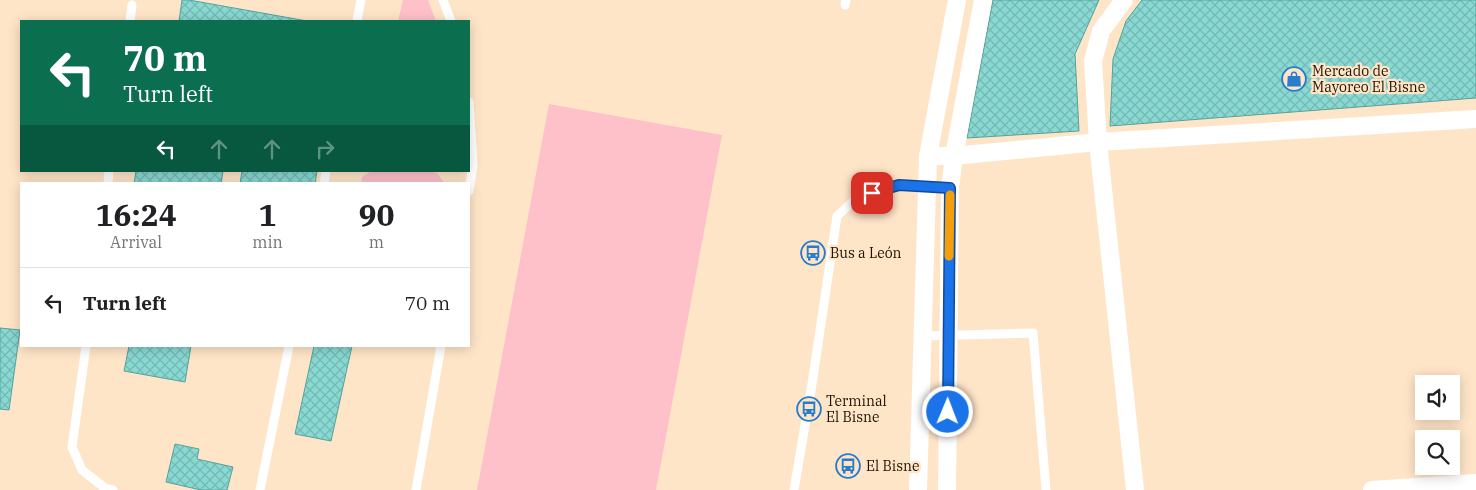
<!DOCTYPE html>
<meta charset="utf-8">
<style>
:root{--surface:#fff;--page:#f2f2f2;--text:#202124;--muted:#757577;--line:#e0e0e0}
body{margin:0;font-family:"IBM Plex Serif",serif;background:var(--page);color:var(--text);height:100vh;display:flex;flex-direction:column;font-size:19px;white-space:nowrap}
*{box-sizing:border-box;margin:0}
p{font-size:16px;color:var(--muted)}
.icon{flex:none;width:28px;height:28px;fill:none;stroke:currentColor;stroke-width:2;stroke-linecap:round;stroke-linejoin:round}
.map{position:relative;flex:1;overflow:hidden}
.drawer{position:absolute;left:20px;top:182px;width:450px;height:165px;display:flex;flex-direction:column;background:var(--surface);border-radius:0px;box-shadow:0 2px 12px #0003}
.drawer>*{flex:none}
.guide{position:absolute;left:20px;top:20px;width:450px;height:152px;border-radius:0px;box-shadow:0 2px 12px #0003;background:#0b6e4f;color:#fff;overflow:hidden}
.buttons{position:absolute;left:1415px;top:375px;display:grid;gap:10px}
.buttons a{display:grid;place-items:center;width:45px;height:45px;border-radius:0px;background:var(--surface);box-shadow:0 2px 12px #0003;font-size:25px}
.pin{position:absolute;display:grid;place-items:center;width:42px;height:42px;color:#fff;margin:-21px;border-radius:10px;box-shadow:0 2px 8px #0006}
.me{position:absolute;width:55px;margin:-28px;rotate:1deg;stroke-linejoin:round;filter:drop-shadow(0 0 4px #0008)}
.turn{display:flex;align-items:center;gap:18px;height:105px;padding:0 20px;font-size:22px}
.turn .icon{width:65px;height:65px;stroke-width:2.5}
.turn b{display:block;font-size:35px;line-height:42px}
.lanes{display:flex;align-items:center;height:48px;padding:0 20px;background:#0003;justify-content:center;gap:25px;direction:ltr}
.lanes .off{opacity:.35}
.eta{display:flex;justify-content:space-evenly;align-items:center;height:85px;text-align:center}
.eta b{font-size:30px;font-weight:800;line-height:35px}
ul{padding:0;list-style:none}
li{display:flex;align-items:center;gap:15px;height:70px;padding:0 20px;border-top:1px solid var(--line)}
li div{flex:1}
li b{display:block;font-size:19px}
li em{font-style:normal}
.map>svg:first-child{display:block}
.green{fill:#fec1c9}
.building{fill:url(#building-cross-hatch);stroke:#52a29d}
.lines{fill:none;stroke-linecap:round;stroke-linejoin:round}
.service{stroke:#fff;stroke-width:9}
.minor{stroke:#fff;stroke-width:18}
.route-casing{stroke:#114b97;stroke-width:12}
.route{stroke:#1a73e8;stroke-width:9}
.slow{stroke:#f59e0b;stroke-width:9}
.labels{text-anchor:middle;stroke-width:4.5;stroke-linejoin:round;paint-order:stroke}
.poi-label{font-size:14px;fill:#221302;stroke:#ffe5c8;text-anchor:start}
</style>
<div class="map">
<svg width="1476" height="490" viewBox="0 0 1476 490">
<defs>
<pattern id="building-cross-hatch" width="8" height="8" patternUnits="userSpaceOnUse" patternTransform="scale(1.25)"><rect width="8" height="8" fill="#89d9d3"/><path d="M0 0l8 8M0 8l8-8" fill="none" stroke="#76b9b4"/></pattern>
</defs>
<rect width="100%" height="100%" fill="#ffe5c8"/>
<path class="green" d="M 403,0 L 428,0 L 436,21 L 398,21 Z
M 549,104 L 722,135 L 656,490 L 477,490 Z
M 371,171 L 428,171 L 437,173 L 445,184 L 361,184 L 362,177 Z"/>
<path class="building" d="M 182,0 L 189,0 L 307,21 L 179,21 Z
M 993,0 L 1099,0 L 1075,54 L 1079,131 L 967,138 Z
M 1142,0 L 1476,0 L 1476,98 L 1110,126 L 1113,59 L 1126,21 Z
M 136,171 L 223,171 L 221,184 L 134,184 Z
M 242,171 L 317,171 L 315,184 L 240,184 Z
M 0,328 L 20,330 L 9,410 L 0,409 Z
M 129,346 L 191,346 L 185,382 L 124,371 Z
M 314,346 L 352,346 L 331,441 L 295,434 Z
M 175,444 L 199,449 L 197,459 L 233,467 L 227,490 L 201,490 L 166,482 Z"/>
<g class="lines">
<path class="service" d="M 443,0 L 451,21
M 845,5 L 846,0
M 130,21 L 132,5
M 357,21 L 361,0
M 469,102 L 473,165 L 469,191
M 108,184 L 109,171
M 324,184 L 326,171
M 922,336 L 1033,333 L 1046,490
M 86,346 L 72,447 L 82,470 L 105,488 L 113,490
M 260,490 L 289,346
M 416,490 L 441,346
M 794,490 L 812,384 L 837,216 L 858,197 L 899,185 L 950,188"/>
<path class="minor" d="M 1124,0 L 1101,31 L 1093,61 L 1098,142 L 1135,490
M 928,156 L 954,156 L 1098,142 L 1476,119
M 918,490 L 928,156 L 957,0
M 947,490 L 950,188 L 954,156 L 983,0
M 1372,490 L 1476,483"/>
</g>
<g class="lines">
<g class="route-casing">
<path id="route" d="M 872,193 L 899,185 L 950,188 L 948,412"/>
</g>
<use href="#route" class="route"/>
<path class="slow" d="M 949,256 L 950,195"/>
</g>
<defs>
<g id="shop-ring" transform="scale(1.25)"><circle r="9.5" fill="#ffe5c8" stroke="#277dcb" stroke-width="1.5"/><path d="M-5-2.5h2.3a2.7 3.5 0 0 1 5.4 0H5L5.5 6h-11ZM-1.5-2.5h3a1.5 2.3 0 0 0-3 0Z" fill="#277dcb"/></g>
<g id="bus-ring" transform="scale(1.25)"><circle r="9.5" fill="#ffe5c8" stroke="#277dcb" stroke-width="1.5"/><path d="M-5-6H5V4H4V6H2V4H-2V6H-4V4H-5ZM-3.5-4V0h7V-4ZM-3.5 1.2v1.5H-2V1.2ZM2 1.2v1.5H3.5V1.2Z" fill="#277dcb"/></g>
</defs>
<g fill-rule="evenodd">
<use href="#shop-ring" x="1294" y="79"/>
<use href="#bus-ring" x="813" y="253"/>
<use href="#bus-ring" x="809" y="409"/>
<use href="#bus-ring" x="848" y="466"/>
</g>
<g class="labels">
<g class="poi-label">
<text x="1312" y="76">Mercado de<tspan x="1312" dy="16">Mayoreo El Bisne</tspan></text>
<text x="830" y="258">Bus a León</text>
<text x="826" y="406">Terminal<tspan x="826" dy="16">El Bisne</tspan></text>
<text x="866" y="471">El Bisne</text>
</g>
</g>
</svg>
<div class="buttons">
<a><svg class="icon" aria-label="sound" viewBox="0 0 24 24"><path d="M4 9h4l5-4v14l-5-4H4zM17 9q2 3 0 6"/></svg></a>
<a><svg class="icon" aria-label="search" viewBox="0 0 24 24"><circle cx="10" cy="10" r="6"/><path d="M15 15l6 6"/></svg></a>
</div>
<div class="pin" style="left:872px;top:193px;background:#d93025"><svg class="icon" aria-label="arrive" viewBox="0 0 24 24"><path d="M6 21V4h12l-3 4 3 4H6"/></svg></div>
<svg class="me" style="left:948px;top:412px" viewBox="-20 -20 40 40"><circle r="17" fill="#1a73e8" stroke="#fff" stroke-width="3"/><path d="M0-11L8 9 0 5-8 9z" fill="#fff"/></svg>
<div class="guide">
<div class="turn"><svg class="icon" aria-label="left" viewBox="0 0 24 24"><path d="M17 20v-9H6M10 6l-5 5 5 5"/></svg><div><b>70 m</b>Turn left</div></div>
<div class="lanes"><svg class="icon" aria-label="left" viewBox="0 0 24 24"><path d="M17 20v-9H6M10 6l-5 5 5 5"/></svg><svg class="icon off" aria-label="ahead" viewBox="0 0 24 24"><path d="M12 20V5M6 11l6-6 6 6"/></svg><svg class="icon off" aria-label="ahead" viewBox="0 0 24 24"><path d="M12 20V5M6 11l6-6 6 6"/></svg><svg class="icon off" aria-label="right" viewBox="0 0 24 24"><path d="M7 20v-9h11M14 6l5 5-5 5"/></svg></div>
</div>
<section class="drawer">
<div class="eta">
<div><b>16:24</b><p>Arrival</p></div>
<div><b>1</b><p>min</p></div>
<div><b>90</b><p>m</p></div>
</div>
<ul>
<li><svg class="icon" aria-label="left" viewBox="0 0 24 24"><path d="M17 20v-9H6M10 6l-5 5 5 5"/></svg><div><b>Turn left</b></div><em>70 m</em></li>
</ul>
</section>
</div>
